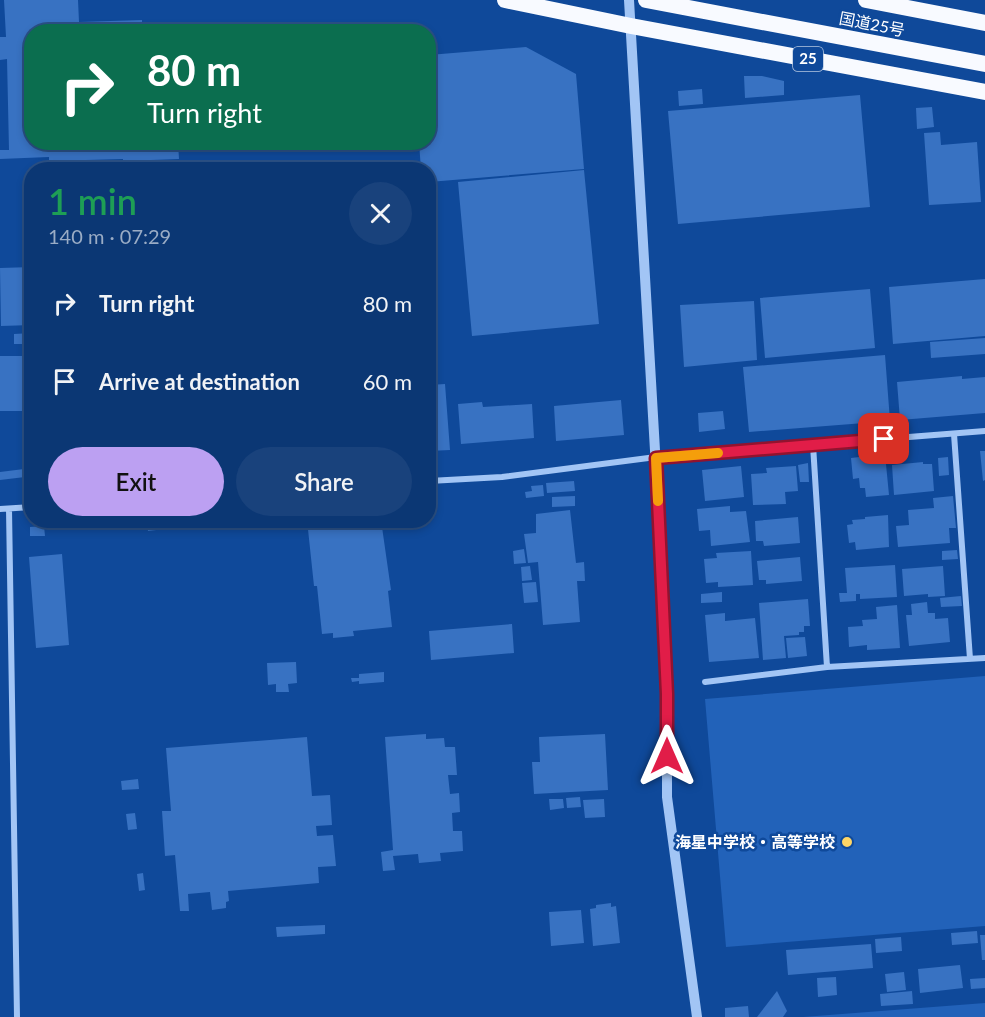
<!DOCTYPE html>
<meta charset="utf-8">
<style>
:root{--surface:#0b3774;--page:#19427c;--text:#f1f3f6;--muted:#9aacc5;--line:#2b5186;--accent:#bca0f2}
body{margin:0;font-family:Lato,"Noto Sans JP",sans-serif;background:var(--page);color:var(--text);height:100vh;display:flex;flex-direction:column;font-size:22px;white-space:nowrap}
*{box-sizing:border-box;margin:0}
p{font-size:20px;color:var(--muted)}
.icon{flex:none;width:33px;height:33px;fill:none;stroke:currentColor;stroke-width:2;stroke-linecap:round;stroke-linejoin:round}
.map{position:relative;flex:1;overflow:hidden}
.details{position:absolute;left:24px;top:162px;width:412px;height:366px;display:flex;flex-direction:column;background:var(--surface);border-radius:24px;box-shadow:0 3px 9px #0003,0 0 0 2px var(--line)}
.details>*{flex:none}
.top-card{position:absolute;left:24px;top:24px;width:412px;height:126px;border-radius:24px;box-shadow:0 3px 9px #0003,0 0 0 2px var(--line);background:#0b6e4f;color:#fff;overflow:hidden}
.pin{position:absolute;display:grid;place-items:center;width:51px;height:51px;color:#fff;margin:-26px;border-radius:12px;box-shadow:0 3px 9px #0006}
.me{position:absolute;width:66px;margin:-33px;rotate:0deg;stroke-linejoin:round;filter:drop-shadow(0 0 4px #0008)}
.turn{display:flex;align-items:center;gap:21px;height:126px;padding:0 24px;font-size:27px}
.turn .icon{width:78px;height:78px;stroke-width:2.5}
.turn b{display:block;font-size:42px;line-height:51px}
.round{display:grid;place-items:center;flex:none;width:63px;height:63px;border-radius:32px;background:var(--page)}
.head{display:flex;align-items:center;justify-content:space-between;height:102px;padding:0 24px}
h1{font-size:36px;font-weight:600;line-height:45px;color:#1e9e55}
.action{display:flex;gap:12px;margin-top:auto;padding:12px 24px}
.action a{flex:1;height:69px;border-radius:36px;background:var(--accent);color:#111;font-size:24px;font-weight:600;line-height:69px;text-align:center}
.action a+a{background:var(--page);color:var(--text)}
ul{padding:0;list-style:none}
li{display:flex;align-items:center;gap:18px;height:78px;padding:0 24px}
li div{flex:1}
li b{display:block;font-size:22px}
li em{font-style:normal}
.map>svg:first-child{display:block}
.green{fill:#2262b9}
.building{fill:#3872c2}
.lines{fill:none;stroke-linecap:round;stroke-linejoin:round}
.minor{stroke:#a2c5f5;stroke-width:6}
.tertiary{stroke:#a2c5f5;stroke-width:10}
.trunk{stroke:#f8faff;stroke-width:16}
.route-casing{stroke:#92132f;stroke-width:15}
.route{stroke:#e11d48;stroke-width:10}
.slow{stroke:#f59e0b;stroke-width:10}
.poi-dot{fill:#ffd666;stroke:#0f499a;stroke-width:2}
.labels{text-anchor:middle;stroke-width:5;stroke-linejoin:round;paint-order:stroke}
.shield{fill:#0f499a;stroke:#b7c8e1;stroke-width:1.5}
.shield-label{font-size:15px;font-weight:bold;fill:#fff}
.street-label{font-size:16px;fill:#fff;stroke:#0f499a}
.poi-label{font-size:16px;font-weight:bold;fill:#fff;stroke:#0f499a;text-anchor:end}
</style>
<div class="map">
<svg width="985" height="1017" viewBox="0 0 985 1017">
<rect width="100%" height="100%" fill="#0f499a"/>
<path class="green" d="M 985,676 L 985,926 L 726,947 L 705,699 Z
M 985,1003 L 985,1017 L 803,1017 Z"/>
<path class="building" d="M 4,0 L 78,0 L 79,22 L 142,20 L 142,32 L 32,32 L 32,142 L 178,142 L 179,159 L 123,161 L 123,159 L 49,161 L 49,157 L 0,159 L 0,150 L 9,150 L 7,59 L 0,60 L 0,37 L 6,37 Z
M 526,47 L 576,74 L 584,169 L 429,182 L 429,170 L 421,170 L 419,142 L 429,142 L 429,55 Z
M 744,76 L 762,76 L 784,81 L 784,95 L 745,98 Z
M 702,89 L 703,104 L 679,106 L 678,91 Z
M 860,95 L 870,207 L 678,224 L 668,111 Z
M 932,107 L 934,127 L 917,129 L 916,108 Z
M 940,132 L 941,145 L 977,142 L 981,202 L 929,205 L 924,133 Z
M 584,170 L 599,324 L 472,336 L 458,182 Z
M 32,267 L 32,325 L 1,326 L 0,268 Z
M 985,279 L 985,336 L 893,344 L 889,287 Z
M 870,289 L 875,348 L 765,358 L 760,298 Z
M 754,301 L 757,360 L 684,367 L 680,305 Z
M 32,333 L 32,344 L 14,344 L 14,334 Z
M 985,338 L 985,354 L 931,358 L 930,342 Z
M 885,355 L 890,421 L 749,432 L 743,367 Z
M 0,356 L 32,356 L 32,411 L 0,411 Z
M 962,376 L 962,379 L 985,377 L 985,413 L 900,420 L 897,382 Z
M 445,384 L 450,450 L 429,451 L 429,385 Z
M 621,400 L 624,435 L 556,441 L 554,406 Z
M 482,402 L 483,407 L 532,404 L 534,438 L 461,444 L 458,404 Z
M 723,411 L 725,429 L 699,432 L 698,413 Z
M 980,451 L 985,451 L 985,480 L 983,481 Z
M 885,454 L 889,495 L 866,497 L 865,488 L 860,488 L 859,478 L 853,479 L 851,458 Z
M 948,457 L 949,475 L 939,476 L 938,458 Z
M 923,462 L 923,464 L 932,464 L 934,491 L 894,495 L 892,465 Z
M 808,463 L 809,482 L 800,482 L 798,465 Z
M 741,466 L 744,497 L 705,501 L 702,470 Z
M 796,466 L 798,491 L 785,492 L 786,504 L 753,505 L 751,474 L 767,473 L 766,468 Z
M 24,469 L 25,477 L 0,480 L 0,472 Z
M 574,481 L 575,491 L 547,493 L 546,483 Z
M 543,485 L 544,496 L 526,498 L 525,492 L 532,491 L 531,486 Z
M 575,496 L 575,506 L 552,507 L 552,497 Z
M 953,496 L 956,528 L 949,528 L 950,543 L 898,547 L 896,526 L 909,525 L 908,510 L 934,508 L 933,498 Z
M 730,506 L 730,512 L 746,511 L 750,542 L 711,546 L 710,530 L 699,531 L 697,509 Z
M 570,510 L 576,563 L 584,562 L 585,581 L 577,581 L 580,622 L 543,625 L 538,562 L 528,563 L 524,534 L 536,533 L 536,514 Z
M 888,515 L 889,547 L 856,550 L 855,542 L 849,543 L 847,525 L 853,524 L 852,520 L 865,519 L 865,517 Z
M 798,517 L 800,543 L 764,546 L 763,541 L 756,541 L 755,521 Z
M 307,520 L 381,520 L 391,590 L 388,591 L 392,627 L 353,631 L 354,636 L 333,638 L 333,633 L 322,634 L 317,586 L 314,586 Z
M 164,521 L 165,529 L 148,531 L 147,523 Z
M 44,526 L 45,536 L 30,536 L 30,527 Z
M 524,549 L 526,563 L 514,564 L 513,551 Z
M 957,550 L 958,559 L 942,560 L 942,551 Z
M 751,551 L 753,585 L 718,587 L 718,582 L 706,583 L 704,559 L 717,558 L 716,553 Z
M 62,554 L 69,645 L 36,648 L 29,557 Z
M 800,557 L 802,581 L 766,584 L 766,580 L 759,580 L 757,561 Z
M 895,565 L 897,597 L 860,599 L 860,594 L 856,594 L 856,601 L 840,602 L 839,593 L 847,593 L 845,568 Z
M 530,566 L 532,580 L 522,581 L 521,567 Z
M 943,566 L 945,596 L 928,597 L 928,594 L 904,596 L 902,569 Z
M 536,582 L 538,602 L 524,603 L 522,583 Z
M 722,592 L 722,602 L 701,603 L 701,594 Z
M 961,596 L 962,606 L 941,607 L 940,598 Z
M 808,599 L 810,626 L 804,626 L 804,632 L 799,632 L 799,635 L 784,636 L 786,658 L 763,660 L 759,603 Z
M 927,602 L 928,613 L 935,613 L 935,619 L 948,618 L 950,642 L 909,646 L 906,615 L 912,615 L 911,604 Z
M 897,605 L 900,648 L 867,650 L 867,645 L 849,647 L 848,627 L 863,626 L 862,620 L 877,619 L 876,607 Z
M 725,613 L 725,621 L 755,618 L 759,658 L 709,662 L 705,615 Z
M 512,624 L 514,653 L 431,660 L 429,631 Z
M 805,637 L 807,656 L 788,658 L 786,638 Z
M 296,662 L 297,683 L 288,684 L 289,692 L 276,692 L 276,684 L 268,685 L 267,663 Z
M 384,672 L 384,682 L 359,684 L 359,681 L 352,682 L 351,678 L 359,678 L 359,674 Z
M 426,734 L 426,739 L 444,738 L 445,747 L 455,747 L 457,775 L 448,775 L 450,794 L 459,793 L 460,812 L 452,813 L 453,831 L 462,831 L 463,851 L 440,853 L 441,861 L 419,863 L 418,854 L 393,856 L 395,870 L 383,871 L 381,852 L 393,850 L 385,737 Z
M 605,734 L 608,790 L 534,794 L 532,762 L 540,762 L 539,737 Z
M 307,737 L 312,796 L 330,795 L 332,825 L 316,826 L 317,836 L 333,835 L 336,866 L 318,867 L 319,883 L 228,891 L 229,901 L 226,902 L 226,908 L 212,910 L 210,892 L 188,894 L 189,911 L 180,911 L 175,855 L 165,856 L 162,811 L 171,811 L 166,748 Z
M 138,779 L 139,789 L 122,790 L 121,781 Z
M 580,797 L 581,807 L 567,808 L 566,798 Z
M 549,799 L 563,799 L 564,808 L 550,810 Z
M 604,799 L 605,817 L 585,818 L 583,800 Z
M 135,813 L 137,829 L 128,830 L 126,814 Z
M 143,873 L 145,890 L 139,891 L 137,874 Z
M 611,903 L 611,907 L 616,906 L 620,943 L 593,946 L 590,909 L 596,908 L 596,905 Z
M 581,910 L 584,943 L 551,946 L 549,912 Z
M 325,925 L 325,934 L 277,937 L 276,927 Z
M 977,931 L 978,943 L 952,945 L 951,933 Z
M 980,935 L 985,935 L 985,960 L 982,960 Z
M 901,937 L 902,951 L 876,953 L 875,939 Z
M 871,944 L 873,968 L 788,975 L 786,950 Z
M 960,965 L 963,988 L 920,993 L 918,969 Z
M 904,972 L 906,990 L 887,992 L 885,974 Z
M 836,977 L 837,995 L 818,997 L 817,978 Z
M 985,978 L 985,988 L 971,989 L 970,979 Z
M 777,991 L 787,1011 L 783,1017 L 757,1017 Z
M 912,991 L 913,1004 L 881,1006 L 880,994 Z
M 748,1006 L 749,1017 L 725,1017 L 725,1008 Z"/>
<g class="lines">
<path class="minor" d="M 954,434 L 970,659
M 813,445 L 827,667 L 985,658
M 429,481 L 502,477 L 656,457 L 985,431
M 0,509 L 32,507
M 9,509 L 17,1017
M 705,682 L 827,667"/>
<path class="tertiary" d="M 629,0 L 663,589 L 667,694 L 667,797 L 697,1017"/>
<path class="trunk" d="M 505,0 L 631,26 L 985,92
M 646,0 L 985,64
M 866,0 L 985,23"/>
</g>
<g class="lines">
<g class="route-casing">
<path id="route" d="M 667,756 L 667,694 L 656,458 L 884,439"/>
</g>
<use href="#route" class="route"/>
<path class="slow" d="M 658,501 L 656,458 L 718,453"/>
</g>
<circle class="poi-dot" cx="847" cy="842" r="6"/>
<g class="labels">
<rect class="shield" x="793" y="47" width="30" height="24" rx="4.5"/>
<g class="shield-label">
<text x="808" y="64">25</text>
</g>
<g class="street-label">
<text transform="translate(872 24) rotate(11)" y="6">国道25号</text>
</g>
<g class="poi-label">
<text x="835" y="848">海星中学校・高等学校</text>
</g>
</g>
</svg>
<div class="pin" style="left:884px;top:439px;background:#d93025"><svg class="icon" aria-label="arrive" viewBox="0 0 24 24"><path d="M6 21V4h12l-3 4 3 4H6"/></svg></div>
<svg class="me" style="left:667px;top:756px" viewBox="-20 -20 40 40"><path d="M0-17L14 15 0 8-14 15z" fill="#e11d48" stroke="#fff" stroke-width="4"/></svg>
<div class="top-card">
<div class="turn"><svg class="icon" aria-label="right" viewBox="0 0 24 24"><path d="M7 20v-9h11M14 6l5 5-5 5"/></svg><div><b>80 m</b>Turn right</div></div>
</div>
<section class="details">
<div class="head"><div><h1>1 min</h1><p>140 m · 07:29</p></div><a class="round"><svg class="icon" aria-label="close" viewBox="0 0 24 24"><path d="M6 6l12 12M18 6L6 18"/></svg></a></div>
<ul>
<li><svg class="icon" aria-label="right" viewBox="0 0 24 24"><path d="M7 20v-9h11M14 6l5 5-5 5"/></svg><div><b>Turn right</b></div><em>80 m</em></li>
<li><svg class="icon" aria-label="arrive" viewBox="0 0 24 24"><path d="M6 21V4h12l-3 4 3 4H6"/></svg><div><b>Arrive at destination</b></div><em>60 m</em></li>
</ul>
<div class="action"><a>Exit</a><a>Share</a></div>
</section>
</div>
